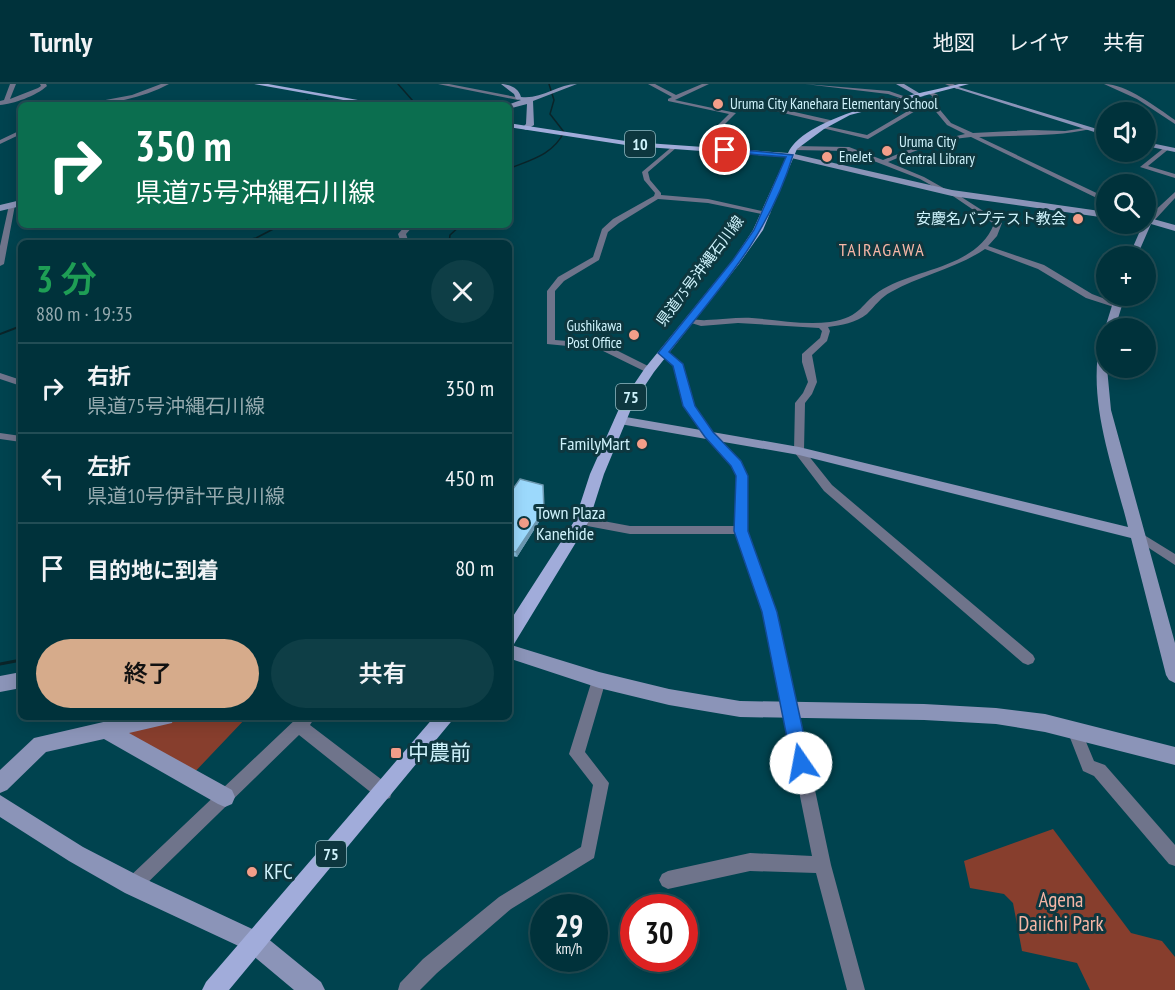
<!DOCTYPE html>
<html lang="ja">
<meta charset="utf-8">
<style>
:root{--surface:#00323b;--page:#0e3e46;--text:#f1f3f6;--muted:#95aaaf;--line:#224d55;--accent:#d6ab8b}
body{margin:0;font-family:"PT Sans Narrow","Noto Sans JP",sans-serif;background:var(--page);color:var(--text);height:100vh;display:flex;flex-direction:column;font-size:22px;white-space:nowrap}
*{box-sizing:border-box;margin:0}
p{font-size:20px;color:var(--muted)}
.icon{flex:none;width:33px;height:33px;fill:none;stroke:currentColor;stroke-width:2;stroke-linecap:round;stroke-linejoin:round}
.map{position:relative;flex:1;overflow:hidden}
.panel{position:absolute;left:18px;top:156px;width:494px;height:480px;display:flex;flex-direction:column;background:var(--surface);border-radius:9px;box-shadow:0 3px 15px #0003,0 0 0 2px var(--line)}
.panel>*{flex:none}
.banner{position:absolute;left:18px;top:18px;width:494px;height:126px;border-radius:9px;box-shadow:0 3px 15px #0003,0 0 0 2px var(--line);background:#0b6e4f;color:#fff;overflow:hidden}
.fabs{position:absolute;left:1096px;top:18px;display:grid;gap:12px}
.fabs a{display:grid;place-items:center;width:60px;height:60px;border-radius:50%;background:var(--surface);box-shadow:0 3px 15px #0003,0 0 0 2px var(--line);font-size:30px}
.speed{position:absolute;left:530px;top:810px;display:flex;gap:12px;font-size:30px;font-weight:700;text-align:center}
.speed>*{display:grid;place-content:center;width:78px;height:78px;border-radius:50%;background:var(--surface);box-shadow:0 3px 15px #0003,0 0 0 2px var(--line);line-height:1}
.speed small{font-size:15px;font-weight:400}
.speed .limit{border:9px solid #d22;background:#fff;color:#111}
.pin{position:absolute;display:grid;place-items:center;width:51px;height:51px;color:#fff;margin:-26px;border:3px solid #fff;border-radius:50%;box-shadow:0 2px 6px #0007}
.me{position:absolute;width:66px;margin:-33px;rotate:348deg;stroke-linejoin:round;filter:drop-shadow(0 0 4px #0008)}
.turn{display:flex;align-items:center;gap:21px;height:126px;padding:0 18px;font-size:27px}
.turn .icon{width:78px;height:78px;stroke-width:2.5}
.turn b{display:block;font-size:42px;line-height:51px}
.round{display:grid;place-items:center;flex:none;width:63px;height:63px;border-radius:32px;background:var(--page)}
.overview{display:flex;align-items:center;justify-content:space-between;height:102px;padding:0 18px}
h1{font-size:36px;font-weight:600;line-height:45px;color:#1e9e55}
.cta{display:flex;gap:12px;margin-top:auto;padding:12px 18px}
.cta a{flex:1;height:69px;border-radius:36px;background:var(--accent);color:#111;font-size:24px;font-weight:600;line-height:69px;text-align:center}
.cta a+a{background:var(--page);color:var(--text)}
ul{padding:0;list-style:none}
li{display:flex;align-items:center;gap:18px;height:90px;padding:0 18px;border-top:2px solid var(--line)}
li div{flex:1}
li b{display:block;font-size:22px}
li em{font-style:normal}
header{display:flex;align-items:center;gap:36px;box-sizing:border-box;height:84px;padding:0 30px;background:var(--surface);border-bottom:2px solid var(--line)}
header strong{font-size:28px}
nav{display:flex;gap:33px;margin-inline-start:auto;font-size:21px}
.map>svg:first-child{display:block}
.green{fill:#873e2d}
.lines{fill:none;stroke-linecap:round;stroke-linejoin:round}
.stream-far2{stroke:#0a2429;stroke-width:1.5}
.stream-far1{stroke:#0a2429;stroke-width:2}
.stream{stroke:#0a2429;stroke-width:3}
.street{fill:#6f748b;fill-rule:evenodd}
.secondary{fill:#8b94b8;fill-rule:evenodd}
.primary{fill:#a1acda;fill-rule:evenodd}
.wall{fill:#86bbd9}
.shaded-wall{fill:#6d98b0}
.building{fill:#9cd9fc;stroke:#6d98b0;stroke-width:1.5}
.route{fill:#1a73e8;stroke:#114b97;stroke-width:1.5}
.poi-dot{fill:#f49e89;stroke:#0d373f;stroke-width:2}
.labels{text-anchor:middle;stroke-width:6;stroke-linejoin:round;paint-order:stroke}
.far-poi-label{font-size:15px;fill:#cff3fc;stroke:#0d373f;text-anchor:start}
.far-street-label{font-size:15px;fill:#cff3fc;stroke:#0d373f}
.shield{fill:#0d373f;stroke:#95bbc3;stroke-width:1.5}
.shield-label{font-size:16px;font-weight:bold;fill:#cff3fc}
.far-quarter-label{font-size:18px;letter-spacing:1.5px;fill:#f8b7a7;stroke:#0d373f}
.poi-label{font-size:18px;fill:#cff3fc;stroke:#0d373f;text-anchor:end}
.near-poi-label{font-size:21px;fill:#cff3fc;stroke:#0d373f;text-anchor:start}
.near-park-label{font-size:21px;fill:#f4b5a5;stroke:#0d373f}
</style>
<header>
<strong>Turnly</strong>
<nav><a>地図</a><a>レイヤ</a><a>共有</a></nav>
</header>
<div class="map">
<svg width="1175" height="906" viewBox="0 0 1175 906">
<rect width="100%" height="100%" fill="#00434f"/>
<path class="green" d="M 165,633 L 247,633 L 190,693 L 105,646 Z
M 1053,745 L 1131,849 L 1162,857 L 1175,873 L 1175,906 L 1090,906 L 1077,879 L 1022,867 L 1013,819 L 1004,810 L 970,804 L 964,777 Z"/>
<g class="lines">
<path class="stream-far2" d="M 398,0 L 413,17 L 410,21
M 307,16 L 311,21
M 508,85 C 530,76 553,71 564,48 L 550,30 L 554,16 L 549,0
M 233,159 L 256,154 L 281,141
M 449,159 L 450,151 L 461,141"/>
<path class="stream-far1" d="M 0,250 L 21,242"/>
<path class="stream" d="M 0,580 L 21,576"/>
<path class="street" d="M 10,0 L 16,0 L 10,15 L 38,4 L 41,2 L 40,0 L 46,0 L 47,2 C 36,12 13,20 0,21 L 0,17 L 4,16 Z
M 161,0 L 169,0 C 143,14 108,21 79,21 L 132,11 Z
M 438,0 L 449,0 L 521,14 L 518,16 Z
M 648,0 L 655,0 L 676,11 L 702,0 L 709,0 L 675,16 L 736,29 L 714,51 L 710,66 L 706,66 L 708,51 L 729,30 L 668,17 L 668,15 L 672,13 Z
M 805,0 L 889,7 L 912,15 L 909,17 L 888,10 Z
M 945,0 L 953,0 L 960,3 L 957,5 Z
M 1104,0 C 1127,0 1156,23 1175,36 L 1175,40 L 1137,15 Z
M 932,8 L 938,11 L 936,21 L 951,39 L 973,49 L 1031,46 L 1065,47 L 1091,43 L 1091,45 C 1055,53 1017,51 979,53 L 1107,114 L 1107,119 L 971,53 C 942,55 915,67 888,78 L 924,93 L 947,106 L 947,108 L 945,109 L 920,95 L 848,67 L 794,66 L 791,64 L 794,62 L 849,63 L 883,76 L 923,60 L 965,50 L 947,41 L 932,23 L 917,26 L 868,55 L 818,43 L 821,41 L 867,51 L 913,24 L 931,20 L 932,12 L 929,10 Z
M 777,24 L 830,36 L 833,38 L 830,40 L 775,27 Z
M 21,46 L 21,50 L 0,60 L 0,56 Z
M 674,61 L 676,64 L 648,88 L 650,96 L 661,109 L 661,111 L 708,115 L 771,129 L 767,131 L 708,119 L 658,115 L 619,139 L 608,148 L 599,176 L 564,197 L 555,207 L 555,256 L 604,260 L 652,284 L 652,288 L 646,288 L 599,265 L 547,260 L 547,207 L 558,193 L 593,173 L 602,145 L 613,135 L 654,112 L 655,109 L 644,96 L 642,88 Z
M 1165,63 L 1170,64 L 1148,82 L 1175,90 L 1175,94 L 1140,83 Z
M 952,107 L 1002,139 L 997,152 L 988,162 L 1044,181 L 1092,210 L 1121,221 L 1117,224 L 1086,214 L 1038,185 L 985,165 C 955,185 921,191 891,208 C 881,213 875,222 867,230 C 856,239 841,241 828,243 L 830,247 L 827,257 L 812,271 L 817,298 L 812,310 L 805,319 L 804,366 L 832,401 L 1033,571 L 1035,575 L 1033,579 L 1028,581 L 1023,579 L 824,407 L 795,369 L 794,367 L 795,319 L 803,309 L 808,298 L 802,278 L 802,270 L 820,254 L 822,247 L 819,244 L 738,239 L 701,242 L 685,237 C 691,233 699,237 706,236 C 722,236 737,233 752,234 C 778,236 804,241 830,238 C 863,233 860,219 883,205 C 919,184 977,183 994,140 L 950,110 L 950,108 Z
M 1175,108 L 1175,114 L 1152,139 L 1146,138 L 1146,133 L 1148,133 Z
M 12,119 L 15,121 L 4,180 L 0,182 L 0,162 L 9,121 Z
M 406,141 L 414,141 L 406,150 L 409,159 L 401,159 L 398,150 Z
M 663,266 L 683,280 L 694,322 L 713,348 L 740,376 L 748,391 L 747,446 L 777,528 L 831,781 L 865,906 L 847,906 L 816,789 L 750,787 L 668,805 L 662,802 L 659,796 L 662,790 L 668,787 L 750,769 L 812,772 L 763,528 L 737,450 L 630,450 L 582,441 L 576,437 L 582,433 L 630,442 L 735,442 L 736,391 L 731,381 L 705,352 L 684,322 L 674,281 L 658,269 Z
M 0,289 L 21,296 L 21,302 L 0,295 Z
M 0,349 L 21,352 L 21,358 L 0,355 Z
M 1136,446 L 1175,470 L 1175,481 L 1132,453 L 1130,450 L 1132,447 Z
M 599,590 L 604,592 L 606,596 L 585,668 L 609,699 L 594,774 L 511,825 L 437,889 L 420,906 L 398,906 L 400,899 L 423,875 L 499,813 L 581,763 L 593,701 L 569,670 L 592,596 L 594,592 Z
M 298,633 L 315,633 L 310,641 L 390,702 L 392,708 L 390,714 L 384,716 L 378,714 L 299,651 L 139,807 L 133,810 L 127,807 L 124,801 L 127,795 Z
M 1074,639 L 1079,641 L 1094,677 L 1105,681 L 1175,761 L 1175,782 L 1169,780 L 1094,692 L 1083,687 L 1067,646 L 1069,641 Z"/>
<path class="secondary" d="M 501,0 C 509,0 519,4 521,13 C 540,16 558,0 577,0 L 533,17 L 534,41 L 526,46 L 522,44 L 526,40 L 527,20 L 508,25 L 507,21 L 521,16 L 516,15 L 514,10 Z
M 896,0 L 904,0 L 924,12 L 919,13 Z
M 955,2 L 1107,48 L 1107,52 L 955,4 Z
M 1146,58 L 1175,64 L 1175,68 L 1146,62 Z
M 790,69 L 952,106 L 1107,128 L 1107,134 L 952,112 L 787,73 L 786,71 Z
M 21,116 L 21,122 L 0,127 L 0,121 Z
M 1146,133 L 1175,141 L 1175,147 L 1151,140 L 1137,172 L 1129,172 L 1143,140 L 1146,140 Z
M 1115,212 L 1125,212 L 1115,244 L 1107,244 L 1107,247 L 1105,244 Z
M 1107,250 L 1107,284 L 1111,326 L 1175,559 L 1175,599 L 1169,596 L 1166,591 L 1131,454 L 799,371 L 620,340 L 614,336 L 620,332 L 799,363 L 1128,443 C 1113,382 1086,316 1101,253 Z
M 508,560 L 599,588 L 669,605 L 740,617 L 924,620 L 996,624 L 1045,630 L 1175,663 L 1175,681 L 1045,648 L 996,640 L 924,636 L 740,633 L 669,621 L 599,604 L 508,574 Z
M 21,588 L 21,604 L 0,608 L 0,592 Z
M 125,633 L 174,633 L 172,639 L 129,649 L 232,706 L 235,713 L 232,720 L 225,723 L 218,720 L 104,655 L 46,668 L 7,706 L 0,709 L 0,686 L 34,654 Z
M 0,711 L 83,763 L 141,793 L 261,849 L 321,898 L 325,906 L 294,906 L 245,865 L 125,809 L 69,777 L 0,733 Z"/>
<path class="primary" d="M 254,0 L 268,0 L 386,21 L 371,21 Z
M 959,0 L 969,0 L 850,31 L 824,45 L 797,65 L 763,146 L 739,180 L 654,288 L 634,318 L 604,390 L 589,437 L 514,560 L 508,562 L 508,540 L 575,436 L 590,390 L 622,318 L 645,284 L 733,176 L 753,146 L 786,73 L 632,62 L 508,43 L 508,39 L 632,58 L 788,69 C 806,30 919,10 959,0 Z
M 434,633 L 455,633 L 229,906 L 202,906 L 206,898 Z"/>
</g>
<path class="wall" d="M 508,412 L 544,430 L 517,473 L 508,471 Z"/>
<path class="shaded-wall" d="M 543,401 L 544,430 L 517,473 L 516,468 Z"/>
<path class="building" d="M 520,395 L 543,401 L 544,426 L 516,468 L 508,466 L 508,412 Z"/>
<path class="route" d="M 725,64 L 793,71 C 769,151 720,204 669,268 L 683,280 L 695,322 L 713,348 L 741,377 L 748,392 L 748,447 L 777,528 L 810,679 L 807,685 L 801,688 L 795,685 L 792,679 L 762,528 L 734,447 L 736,392 L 731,382 L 705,353 L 683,322 L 673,282 L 658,269 L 733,176 L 754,146 L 786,73 L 722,68 Z"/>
<g class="poi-dot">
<circle cx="718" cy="20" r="6"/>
<circle cx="887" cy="67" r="6"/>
<circle cx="827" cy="73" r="6"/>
<circle cx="1078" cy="135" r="6"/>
<circle cx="634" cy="251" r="6"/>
<circle cx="642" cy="360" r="6"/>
<circle cx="524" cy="439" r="6"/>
<rect x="390" y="663" width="12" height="12" rx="3"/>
<circle cx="252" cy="788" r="6"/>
</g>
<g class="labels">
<g class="far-poi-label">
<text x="730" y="25">Uruma City Kanehara Elementary School</text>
<text x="899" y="63">Uruma City<tspan x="899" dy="17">Central Library</tspan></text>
<text x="839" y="78">EneJet</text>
<text x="1066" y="140" text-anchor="end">安慶名バプテスト教会</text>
<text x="622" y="247" text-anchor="end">Gushikawa<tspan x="622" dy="17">Post Office</tspan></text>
</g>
<g class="far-street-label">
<text transform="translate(700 187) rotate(-53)" y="5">県道75号沖縄石川線</text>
</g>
<g class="shield">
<rect x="625" y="47" width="30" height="26" rx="4.5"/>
<rect x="616" y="300" width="30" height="26" rx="4.5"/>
<rect x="316" y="757" width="30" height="26" rx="4.5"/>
</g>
<g class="shield-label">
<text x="640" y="66">10</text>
<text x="631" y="319">75</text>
<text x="331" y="776">75</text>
</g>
<g class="far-quarter-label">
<text x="882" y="172">TAIRAGAWA</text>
</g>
<g class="poi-label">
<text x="630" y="366">FamilyMart</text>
<text x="536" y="435" text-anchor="start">Town Plaza<tspan x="536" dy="21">Kanehide</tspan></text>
</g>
<g class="near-poi-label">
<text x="408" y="676">中農前</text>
<text x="264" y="795">KFC</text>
</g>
<g class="near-park-label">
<text x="1061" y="823">Agena<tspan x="1061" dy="24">Daiichi Park</tspan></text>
</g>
</g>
</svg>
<div class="fabs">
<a><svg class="icon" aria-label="sound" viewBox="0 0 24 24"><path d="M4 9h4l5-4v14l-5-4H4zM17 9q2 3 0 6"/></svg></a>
<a><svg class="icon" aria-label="search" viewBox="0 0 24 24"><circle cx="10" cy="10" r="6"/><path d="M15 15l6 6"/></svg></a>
<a>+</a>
<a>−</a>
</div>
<div class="speed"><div>29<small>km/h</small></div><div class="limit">30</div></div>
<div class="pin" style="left:725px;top:66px;background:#d93025"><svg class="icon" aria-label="arrive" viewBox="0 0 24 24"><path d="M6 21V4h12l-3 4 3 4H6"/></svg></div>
<svg class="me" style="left:801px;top:679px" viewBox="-20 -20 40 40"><circle r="19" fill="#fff"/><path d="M0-13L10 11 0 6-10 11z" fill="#1a73e8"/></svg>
<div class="banner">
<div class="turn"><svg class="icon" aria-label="right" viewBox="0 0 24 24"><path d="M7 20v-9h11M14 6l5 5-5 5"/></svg><div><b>350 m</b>県道75号沖縄石川線</div></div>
</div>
<section class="panel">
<div class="overview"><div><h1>3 分</h1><p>880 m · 19:35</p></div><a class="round"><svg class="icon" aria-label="close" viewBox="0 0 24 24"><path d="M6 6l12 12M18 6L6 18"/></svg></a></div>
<ul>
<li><svg class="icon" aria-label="right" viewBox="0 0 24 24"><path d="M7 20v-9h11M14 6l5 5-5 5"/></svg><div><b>右折</b><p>県道75号沖縄石川線</p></div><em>350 m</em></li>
<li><svg class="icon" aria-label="left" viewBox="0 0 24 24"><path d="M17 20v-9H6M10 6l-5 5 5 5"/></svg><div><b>左折</b><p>県道10号伊計平良川線</p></div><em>450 m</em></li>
<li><svg class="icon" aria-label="arrive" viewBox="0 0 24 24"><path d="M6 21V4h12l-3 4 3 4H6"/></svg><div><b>目的地に到着</b></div><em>80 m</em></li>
</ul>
<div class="cta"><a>終了</a><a>共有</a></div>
</section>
</div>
